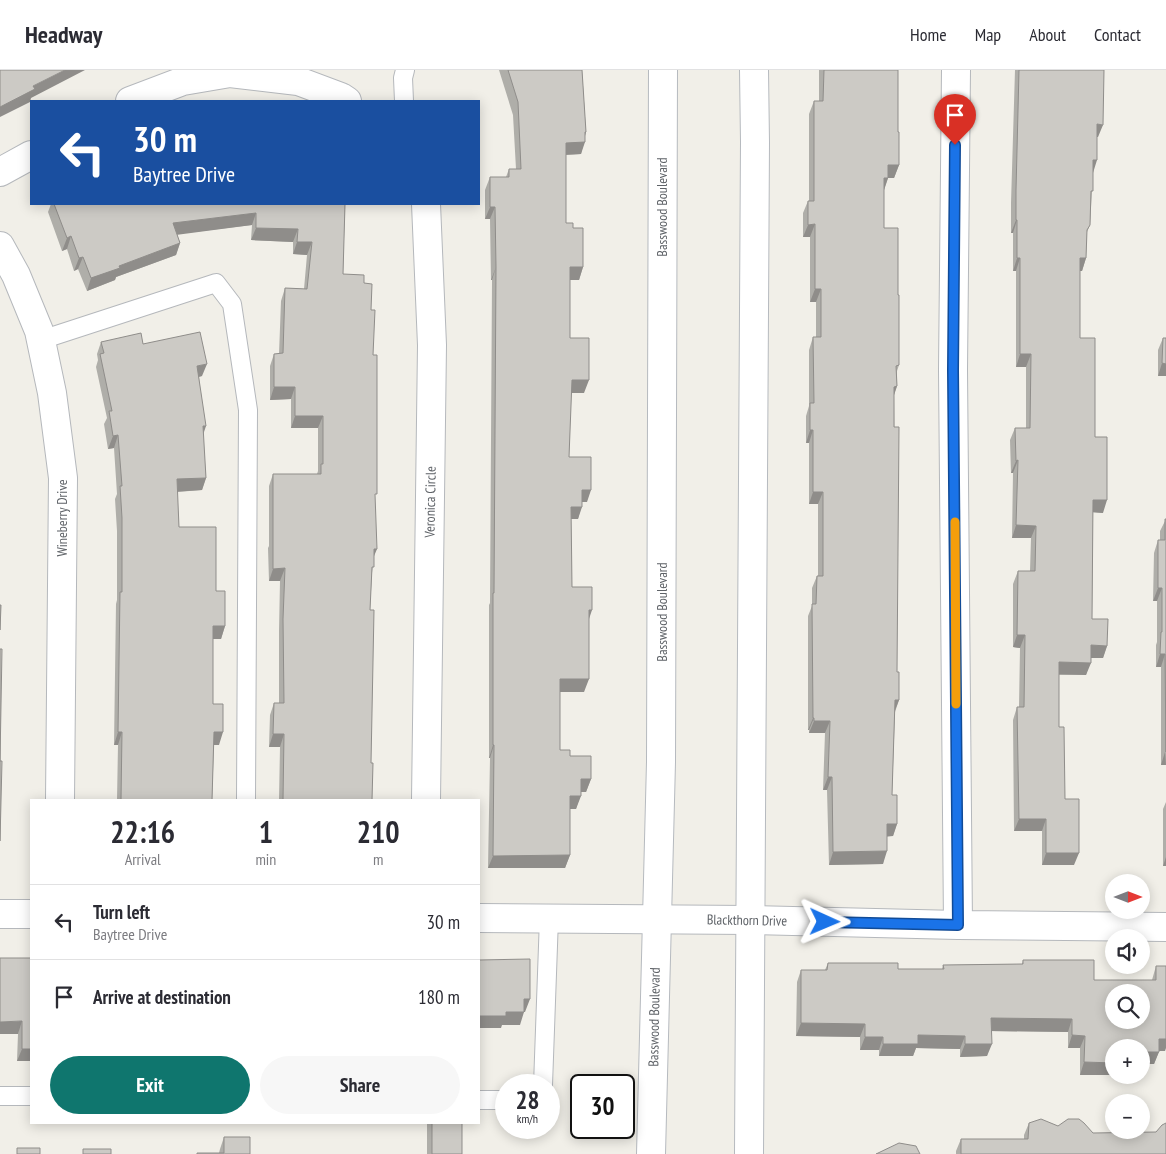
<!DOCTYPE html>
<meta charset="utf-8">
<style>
:root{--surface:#fff;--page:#f7f7f7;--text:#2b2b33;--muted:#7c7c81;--line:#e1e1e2;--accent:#0f766e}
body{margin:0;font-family:"PT Sans Narrow",sans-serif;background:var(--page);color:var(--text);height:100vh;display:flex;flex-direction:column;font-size:19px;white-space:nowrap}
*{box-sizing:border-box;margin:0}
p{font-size:16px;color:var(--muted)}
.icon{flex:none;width:28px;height:28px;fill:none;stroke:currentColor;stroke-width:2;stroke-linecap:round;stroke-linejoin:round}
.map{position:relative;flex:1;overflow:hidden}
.details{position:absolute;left:30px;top:729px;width:450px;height:325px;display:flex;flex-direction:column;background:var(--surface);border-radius:0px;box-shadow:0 2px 12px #0003}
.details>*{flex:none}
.hud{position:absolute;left:30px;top:30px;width:450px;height:105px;border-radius:0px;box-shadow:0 2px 12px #0003;background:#1a4fa0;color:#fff;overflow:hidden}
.needle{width:32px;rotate:90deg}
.controls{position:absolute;left:1105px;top:804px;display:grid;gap:10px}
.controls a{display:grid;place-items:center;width:45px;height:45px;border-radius:50%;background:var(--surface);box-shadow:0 2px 12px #0003;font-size:25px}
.speed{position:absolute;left:495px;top:1004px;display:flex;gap:10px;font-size:25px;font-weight:700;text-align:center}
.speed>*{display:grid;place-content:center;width:65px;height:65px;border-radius:50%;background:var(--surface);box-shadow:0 2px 12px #0003;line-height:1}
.speed small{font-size:12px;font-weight:400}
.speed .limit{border:2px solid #111;border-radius:8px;background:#fff;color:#111}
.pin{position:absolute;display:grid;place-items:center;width:42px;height:42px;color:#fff;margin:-51px -21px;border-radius:50% 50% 50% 0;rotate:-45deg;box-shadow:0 0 5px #0007}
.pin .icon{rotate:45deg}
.me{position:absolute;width:55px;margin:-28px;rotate:91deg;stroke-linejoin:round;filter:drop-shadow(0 0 4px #0008)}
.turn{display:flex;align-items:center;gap:18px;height:105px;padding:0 20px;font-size:22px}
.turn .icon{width:65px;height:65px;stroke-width:2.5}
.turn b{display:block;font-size:35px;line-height:42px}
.eta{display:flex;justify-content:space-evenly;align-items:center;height:85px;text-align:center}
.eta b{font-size:30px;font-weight:800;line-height:35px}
.cta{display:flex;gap:10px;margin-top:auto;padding:10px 20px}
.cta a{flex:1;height:58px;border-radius:30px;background:var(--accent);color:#fff;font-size:20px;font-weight:800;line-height:58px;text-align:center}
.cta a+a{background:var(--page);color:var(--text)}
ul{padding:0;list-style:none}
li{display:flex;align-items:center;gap:15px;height:75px;padding:0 20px;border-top:1px solid var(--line)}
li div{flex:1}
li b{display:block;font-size:19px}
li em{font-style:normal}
header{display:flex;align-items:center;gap:30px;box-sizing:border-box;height:70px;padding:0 25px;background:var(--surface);border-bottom:1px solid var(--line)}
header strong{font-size:24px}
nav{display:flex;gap:28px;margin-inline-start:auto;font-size:18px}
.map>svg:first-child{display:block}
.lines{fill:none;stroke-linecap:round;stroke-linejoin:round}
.service-casing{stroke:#b5b8bc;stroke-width:20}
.minor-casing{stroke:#b5b8bc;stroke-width:30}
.secondary-casing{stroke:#b6babf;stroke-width:30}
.service{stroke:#fff;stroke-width:18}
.minor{stroke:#fff;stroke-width:28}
.secondary{stroke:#fff;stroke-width:28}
.wall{fill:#afaea9}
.shaded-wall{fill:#8f8d8a}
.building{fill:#cccac5;stroke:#8f8d8a;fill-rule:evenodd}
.route-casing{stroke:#114b97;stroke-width:12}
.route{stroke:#1a73e8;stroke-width:9}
.slow{stroke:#f59e0b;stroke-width:9}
.labels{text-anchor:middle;stroke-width:4.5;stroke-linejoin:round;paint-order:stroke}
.street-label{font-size:14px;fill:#5f6368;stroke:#fff}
</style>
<header>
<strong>Headway</strong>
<nav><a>Home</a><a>Map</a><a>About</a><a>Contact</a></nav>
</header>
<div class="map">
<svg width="1166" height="1084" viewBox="0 0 1166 1084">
<rect width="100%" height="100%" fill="#f1efe8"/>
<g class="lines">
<g class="service-casing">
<path id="service" d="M 404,31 L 403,8 L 405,0
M 41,270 L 216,213 L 232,234 L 248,340 L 246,730
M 543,1015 L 549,848
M 0,1026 L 31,1026
M 479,1030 L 506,1030"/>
</g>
<g class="minor-casing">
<path id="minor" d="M 956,0 L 953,300 L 958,855
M 130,31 L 183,11 L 230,3 L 298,11 L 341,27 L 347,31
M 0,102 L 31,85
M 426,134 L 432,275 L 426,730
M 0,176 L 16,205 L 39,261 L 52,323 L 63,408 L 60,730
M 0,844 L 31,844
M 479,848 L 750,850 L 958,855 L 1166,857"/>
</g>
<g class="secondary-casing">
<path id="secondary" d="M 651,1084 L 661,692 L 663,0
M 749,1084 L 755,72 L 754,0"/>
</g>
<use href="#service" class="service"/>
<use href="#minor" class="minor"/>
<use href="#secondary" class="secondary"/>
</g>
<path class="wall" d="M 499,0 L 582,0 L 586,62 L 581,84 L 566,85 L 566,153 L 573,158 L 583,197 L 579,210 L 570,210 L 570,268 L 584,323 L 571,323 L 569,387 L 587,432 L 582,432 L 578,449 L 571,449 L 572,517 L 589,549 L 584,622 L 560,622 L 560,680 L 570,686 L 591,709 L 586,722 L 581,722 L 576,739 L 570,739 L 570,785 L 565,798 L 488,798 L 490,688 L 489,688 L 489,535 L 490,533 L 492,210 L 491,210 L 490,149 L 485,149 L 485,120 L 490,107 L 506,107 L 509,99 L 516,99 L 513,45 Z
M 819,0 L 898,0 L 898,62 L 899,95 L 894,108 L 888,108 L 884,120 L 884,158 L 898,225 L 899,295 L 897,301 L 897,316 L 894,325 L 897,602 L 899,630 L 895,642 L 892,725 L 897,754 L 893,766 L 887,766 L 883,794 L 829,795 L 827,720 L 823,720 L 825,663 L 809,663 L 809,660 L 808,660 L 808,546 L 812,536 L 812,518 L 817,506 L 818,506 L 818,434 L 809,434 L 809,373 L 806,373 L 806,346 L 809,336 L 809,280 L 813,267 L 816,267 L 816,232 L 810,232 L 810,167 L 803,167 L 803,143 L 808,131 L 809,131 L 809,44 L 814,31 L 819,31 Z
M 1015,0 L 1104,0 L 1098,67 L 1097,67 L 1093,101 L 1090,155 L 1087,162 L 1086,188 L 1082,201 L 1080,201 L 1080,268 L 1095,367 L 1103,443 L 1093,442 L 1092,549 L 1107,576 L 1103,588 L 1091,588 L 1086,605 L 1059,605 L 1059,657 L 1065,729 L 1074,795 L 1042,795 L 1042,761 L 1014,761 L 1013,650 L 1017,637 L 1019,637 L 1020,578 L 1013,577 L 1013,514 L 1018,501 L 1030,501 L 1031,468 L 1012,468 L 1013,403 L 1011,403 L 1010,370 L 1015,358 L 1026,358 L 1026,297 L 1016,297 L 1016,201 L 1013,201 L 1013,163 L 1011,163 L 1011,133 Z
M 51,134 L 345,134 L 343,204 L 364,213 L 371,240 L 373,285 L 375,429 L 374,487 L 372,503 L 370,540 L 371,693 L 372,730 L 279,730 L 280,677 L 269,677 L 270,645 L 274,633 L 279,633 L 279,561 L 280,511 L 269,511 L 268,478 L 269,476 L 269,416 L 273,404 L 317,404 L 318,401 L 318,358 L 291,358 L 291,329 L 270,330 L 270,296 L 274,284 L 279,284 L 281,231 L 285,218 L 304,219 L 307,185 L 293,184 L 293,172 L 251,170 L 252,155 L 177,164 L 180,173 L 176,185 L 116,207 L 115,210 L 87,221 L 78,199 L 74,201 L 67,179 L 62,181 L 48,142 Z
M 1163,268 L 1166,268 L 1166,306 L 1158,306 L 1158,280 Z
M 101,272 L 143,274 L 202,306 L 199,307 L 206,408 L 202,420 L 177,422 L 179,457 L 216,521 L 225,556 L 221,569 L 213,569 L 213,634 L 219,675 L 214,675 L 212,730 L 117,730 L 118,675 L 114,675 L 116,534 L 117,530 L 117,461 L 115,429 L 117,424 L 114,378 L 108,379 L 104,354 L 107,348 L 96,297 L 98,290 L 97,284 Z
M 1166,367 L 1166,695 L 1161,695 L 1161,597 L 1156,597 L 1156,575 L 1157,572 L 1157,531 L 1153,531 L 1154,483 L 1158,470 L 1160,470 L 1160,461 L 1166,449 Z
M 1166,732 L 1166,796 L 1163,796 L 1163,739 Z
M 24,888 L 31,991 L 17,991 L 18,964 Z
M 1023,890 L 1094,910 L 1152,910 L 1156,896 L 1165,981 L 1159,981 L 1154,994 L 1141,994 L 1114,978 L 1117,1005 L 1080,1005 L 1080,978 L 1068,978 L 1068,962 L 992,961 L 987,986 L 960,987 L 960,979 L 916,978 L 913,986 L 879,986 L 879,980 L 860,980 L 860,967 L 796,966 L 797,912 L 801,900 L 825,900 L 828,893 L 898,899 L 942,899 L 943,895 L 1022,894 Z
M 427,1052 L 462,1052 L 462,1084 L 427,1084 Z
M 1029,1053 L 1058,1056 L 1093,1063 L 1166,1084 L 956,1084 L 956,1081 L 961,1069 L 1024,1069 L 1024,1065 Z
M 224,1067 L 250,1084 L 197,1084 L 197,1083 L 219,1083 L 220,1079 Z"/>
<path class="shaded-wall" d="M 65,0 L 85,0 L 31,28 L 30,32 L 0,47 L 0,37 L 33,16 Z
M 1097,54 L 1103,55 L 1098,67 L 1093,67 Z
M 585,62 L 586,62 L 583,72 L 585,72 L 581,84 L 561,85 L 566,73 Z
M 1093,90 L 1097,90 L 1093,103 Z
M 888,95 L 899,95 L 894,108 L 884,108 Z
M 884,108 L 888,108 L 884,120 Z
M 490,137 L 495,137 L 490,149 L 485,149 Z
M 256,143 L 252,155 L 168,166 L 173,153 Z
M 1016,150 L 1017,150 L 1013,163 L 1011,163 Z
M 815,154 L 810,167 L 803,167 L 808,155 Z
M 256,158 L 298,159 L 293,172 L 251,170 Z
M 71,166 L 67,179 L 62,181 L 67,168 Z
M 297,172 L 312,172 L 307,185 L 293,184 Z
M 180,173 L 176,185 L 116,207 L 115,210 L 87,221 L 91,208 L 119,196 Z
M 83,187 L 78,199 L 74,201 L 79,188 Z
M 1017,188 L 1020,188 L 1016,201 L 1013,201 Z
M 1080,188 L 1086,188 L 1082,201 L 1076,201 Z
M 496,197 L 492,210 L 491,210 Z
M 570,197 L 583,197 L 579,210 L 566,210 Z
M 815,219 L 821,219 L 816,232 L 810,232 Z
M 1020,284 L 1031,284 L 1026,297 L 1016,297 Z
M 1162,293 L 1166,294 L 1166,306 L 1158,306 Z
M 207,294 L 202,306 L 193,308 L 197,296 Z
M 572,310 L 589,310 L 584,323 L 567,323 Z
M 897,316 L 893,328 L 894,317 Z
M 274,317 L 295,317 L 291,329 L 270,330 Z
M 295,346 L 323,346 L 318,358 L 291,358 Z
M 203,356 L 206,356 L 202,368 Z
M 810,360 L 813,360 L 809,373 L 806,373 Z
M 118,365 L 114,378 L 108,379 L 113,366 Z
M 1018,390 L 1013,403 L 1011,403 L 1016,391 Z
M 206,408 L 202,420 L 172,422 L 177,409 Z
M 582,420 L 591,420 L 587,432 L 578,432 Z
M 813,422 L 823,422 L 818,434 L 809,434 Z
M 1093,430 L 1107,430 L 1103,443 L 1089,442 Z
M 571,437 L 582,437 L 578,449 L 566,449 Z
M 1016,455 L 1036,456 L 1031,468 L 1012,468 Z
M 374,479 L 377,479 L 372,491 Z
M 285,498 L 280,511 L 269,511 L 273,499 Z
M 1158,518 L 1162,518 L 1157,531 L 1153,531 Z
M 589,540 L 592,540 L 588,552 Z
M 213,556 L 225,556 L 221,569 L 208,569 Z
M 1017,565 L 1025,565 L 1020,578 L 1013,577 Z
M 1091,575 L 1107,576 L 1103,588 L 1087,588 Z
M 1160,584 L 1165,584 L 1161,597 L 1156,597 Z
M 1059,592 L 1091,593 L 1086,605 L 1054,604 Z
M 560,609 L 589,609 L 584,622 L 555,622 Z
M 895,630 L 899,630 L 894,643 Z
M 813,648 L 814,648 L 809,660 L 808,660 Z
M 814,651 L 830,651 L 825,663 L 809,663 Z
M 118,662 L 122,662 L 118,675 L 114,675 Z
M 214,662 L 223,662 L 219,675 L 210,675 Z
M 273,664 L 284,664 L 280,677 L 269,677 Z
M 493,675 L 494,675 L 490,688 L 489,688 Z
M 1165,682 L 1166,695 L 1161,695 Z
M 828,707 L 832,707 L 827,720 L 823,720 Z
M 581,709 L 591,709 L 586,722 L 577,722 Z
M 570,726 L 581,726 L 576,739 L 565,739 Z
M 1019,749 L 1046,749 L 1042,761 L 1014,761 Z
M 887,754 L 897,754 L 893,766 L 883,767 Z
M 887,781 L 883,794 L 829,795 L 833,782 Z
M 1046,783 L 1079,783 L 1074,795 L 1042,795 Z
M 570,785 L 565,798 L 488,798 L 493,786 Z
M 1166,787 L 1166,796 L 1163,796 Z
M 524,929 L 530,929 L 525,942 L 520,942 Z
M 506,942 L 524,942 L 520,955 L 502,955 L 501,958 L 479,958 L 479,946 Z
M 991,948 L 1072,949 L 1068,962 L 987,961 Z
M 22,951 L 18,964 L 0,964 L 0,952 Z
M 801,953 L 865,954 L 860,967 L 796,966 Z
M 918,965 L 965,966 L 960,979 L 916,978 L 913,986 L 879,986 L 883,974 Z
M 1072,965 L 1085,966 L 1080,978 L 1068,978 Z
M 865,967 L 883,967 L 879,980 L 860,980 Z
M 1159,969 L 1166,969 L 1166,978 L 1165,981 L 1154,981 Z
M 965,974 L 992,974 L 987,986 L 960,987 Z
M 22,979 L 31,979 L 31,991 L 17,991 Z
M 1141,982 L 1159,982 L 1154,994 L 1141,994 Z
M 1084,992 L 1114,993 L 1114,1005 L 1117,1005 L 1080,1005 Z"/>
<path class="building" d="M 0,0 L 65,0 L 33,16 L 35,19 L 0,37 Z
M 508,0 L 582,0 L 586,62 L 585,62 L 585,72 L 566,73 L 566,153 L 573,153 L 573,158 L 583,158 L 583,197 L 570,197 L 570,268 L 589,268 L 589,310 L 572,310 L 569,387 L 591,387 L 591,420 L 582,420 L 582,437 L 571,437 L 572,517 L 592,517 L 592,540 L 589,540 L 589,609 L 560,609 L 560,680 L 570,680 L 570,686 L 591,686 L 591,709 L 581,709 L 581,726 L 570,726 L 570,785 L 493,786 L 494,675 L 493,675 L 493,523 L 494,523 L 496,197 L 495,137 L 490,137 L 490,107 L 509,107 L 509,99 L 521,99 L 518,32 Z
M 824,0 L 898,0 L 898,62 L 899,62 L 899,95 L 888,95 L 888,108 L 884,108 L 884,158 L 898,158 L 898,225 L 899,225 L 899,295 L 896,296 L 897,316 L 894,317 L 894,357 L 899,357 L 897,602 L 899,602 L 899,630 L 895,630 L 892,725 L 897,725 L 897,754 L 887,754 L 887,781 L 833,782 L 832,707 L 828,707 L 830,651 L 814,651 L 814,648 L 813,648 L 812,534 L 816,534 L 817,506 L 823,506 L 823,422 L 813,422 L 813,360 L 810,360 L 810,333 L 814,333 L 813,267 L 821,267 L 821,219 L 815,219 L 815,154 L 808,155 L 808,131 L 814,131 L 814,31 L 823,31 Z
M 1019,0 L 1104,0 L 1103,55 L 1097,54 L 1097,90 L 1093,90 L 1093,121 L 1091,121 L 1090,155 L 1087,160 L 1086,188 L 1080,188 L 1080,268 L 1095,268 L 1095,367 L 1107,367 L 1107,430 L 1093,430 L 1092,549 L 1108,549 L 1107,576 L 1091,575 L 1091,593 L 1059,592 L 1059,657 L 1064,657 L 1065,729 L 1079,729 L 1079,783 L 1046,783 L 1046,749 L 1019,749 L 1017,637 L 1024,637 L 1025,565 L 1017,565 L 1018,501 L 1035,501 L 1036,456 L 1016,455 L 1018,390 L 1016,391 L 1015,358 L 1030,358 L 1031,284 L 1020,284 L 1020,188 L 1017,188 L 1017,150 L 1016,150 L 1016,120 Z
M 54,134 L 345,134 L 343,204 L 364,205 L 364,213 L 372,214 L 371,240 L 375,240 L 373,285 L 377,285 L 377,424 L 375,424 L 377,479 L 374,479 L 374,497 L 372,497 L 370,540 L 374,540 L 371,693 L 373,693 L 372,730 L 283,730 L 284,664 L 273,664 L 274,633 L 284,633 L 283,549 L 285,498 L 273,499 L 273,404 L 321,404 L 321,394 L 323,394 L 323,346 L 295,346 L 295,317 L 274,317 L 274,284 L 283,283 L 285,218 L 307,219 L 312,172 L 297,172 L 298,159 L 256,158 L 256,143 L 173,153 L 180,173 L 119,196 L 120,198 L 91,208 L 83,187 L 79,188 L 71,166 L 67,168 Z
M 200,262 L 207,294 L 197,296 L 206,356 L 203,356 L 206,408 L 177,409 L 179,457 L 216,457 L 216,521 L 225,521 L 225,556 L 213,556 L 213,634 L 223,634 L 223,662 L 214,662 L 212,730 L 121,730 L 122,662 L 118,662 L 120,522 L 122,522 L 122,448 L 120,416 L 122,416 L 118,365 L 113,366 L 109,341 L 112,341 L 100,284 L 104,283 L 101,272 L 141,263 L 143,274 Z
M 1163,268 L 1166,268 L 1166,294 L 1162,293 Z
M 1165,449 L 1166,449 L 1166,682 L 1165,584 L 1160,584 L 1161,562 L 1162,562 L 1162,518 L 1158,518 L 1158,470 L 1165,470 Z
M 0,535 L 1,535 L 0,560 Z
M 0,579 L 2,579 L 0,691 L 2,691 L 0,771 Z
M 0,888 L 31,888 L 31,979 L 22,979 L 22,951 L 0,952 Z
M 530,889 L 530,929 L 524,929 L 524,942 L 506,942 L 506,946 L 479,946 L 479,890 Z
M 1023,890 L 1094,890 L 1094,910 L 1156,910 L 1156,896 L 1166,896 L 1166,969 L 1159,969 L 1159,982 L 1141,982 L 1141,978 L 1114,978 L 1114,993 L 1084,992 L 1085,966 L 1072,965 L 1072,949 L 991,948 L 992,974 L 965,974 L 965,966 L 918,965 L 918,974 L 883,974 L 883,967 L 865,967 L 865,954 L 801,953 L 801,900 L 827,900 L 828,893 L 898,893 L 898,899 L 944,899 L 943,895 L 1023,894 ZM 1114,922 L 1141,922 L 1141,950 L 1114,950 Z
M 1041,1049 L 1058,1056 L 1068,1049 L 1079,1049 L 1084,1053 L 1093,1063 L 1156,1062 L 1162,1055 L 1166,1053 L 1166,1084 L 961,1084 L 961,1069 L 1028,1069 L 1029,1053 Z
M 432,1052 L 462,1052 L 462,1084 L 432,1084 Z
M 224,1067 L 250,1067 L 250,1084 L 197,1084 L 197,1083 L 224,1083 Z
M 899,1073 L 916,1076 L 920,1084 L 876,1084 Z
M 17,1078 L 40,1078 L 40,1084 L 17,1084 Z
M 83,1079 L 111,1079 L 111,1084 L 83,1084 Z"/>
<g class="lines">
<g class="route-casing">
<path id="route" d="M 825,852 L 958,855 L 953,300 L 955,75"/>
</g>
<use href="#route" class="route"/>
<path class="slow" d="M 955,452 L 956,634"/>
</g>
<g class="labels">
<g class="street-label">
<text transform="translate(662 137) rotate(-90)" y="5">Basswood Boulevard</text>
<text transform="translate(430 432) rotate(-89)" y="5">Veronica Circle</text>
<text transform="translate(62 448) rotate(-90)" y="5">Wineberry Drive</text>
<text transform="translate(662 542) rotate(-90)" y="5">Basswood Boulevard</text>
<text transform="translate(747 850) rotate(1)" y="5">Blackthorn Drive</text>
<text transform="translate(654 947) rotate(-89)" y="5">Basswood Boulevard</text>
</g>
</g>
</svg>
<div class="controls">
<a><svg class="needle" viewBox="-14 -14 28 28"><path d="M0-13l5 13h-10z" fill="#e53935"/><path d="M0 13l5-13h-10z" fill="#7c7c81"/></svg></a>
<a><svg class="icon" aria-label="sound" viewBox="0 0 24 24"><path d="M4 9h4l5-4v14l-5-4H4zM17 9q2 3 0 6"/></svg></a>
<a><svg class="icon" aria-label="search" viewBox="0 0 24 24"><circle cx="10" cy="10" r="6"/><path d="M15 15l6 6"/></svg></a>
<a>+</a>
<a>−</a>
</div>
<div class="speed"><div>28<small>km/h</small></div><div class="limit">30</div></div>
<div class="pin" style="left:955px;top:75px;background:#d93025"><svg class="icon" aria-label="arrive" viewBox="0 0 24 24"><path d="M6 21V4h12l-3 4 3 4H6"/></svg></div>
<svg class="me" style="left:825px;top:852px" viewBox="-20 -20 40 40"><path d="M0-17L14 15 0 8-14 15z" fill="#1a73e8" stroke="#fff" stroke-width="4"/></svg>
<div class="hud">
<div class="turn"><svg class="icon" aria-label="left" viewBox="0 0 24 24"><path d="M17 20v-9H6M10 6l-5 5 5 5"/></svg><div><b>30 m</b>Baytree Drive</div></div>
</div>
<section class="details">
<div class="eta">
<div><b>22:16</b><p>Arrival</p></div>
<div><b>1</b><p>min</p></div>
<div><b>210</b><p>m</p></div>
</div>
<ul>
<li><svg class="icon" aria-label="left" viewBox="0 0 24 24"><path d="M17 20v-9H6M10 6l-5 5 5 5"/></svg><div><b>Turn left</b><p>Baytree Drive</p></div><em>30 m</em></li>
<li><svg class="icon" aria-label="arrive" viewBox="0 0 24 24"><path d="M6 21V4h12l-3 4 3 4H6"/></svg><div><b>Arrive at destination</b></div><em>180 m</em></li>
</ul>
<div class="cta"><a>Exit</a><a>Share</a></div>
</section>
</div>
